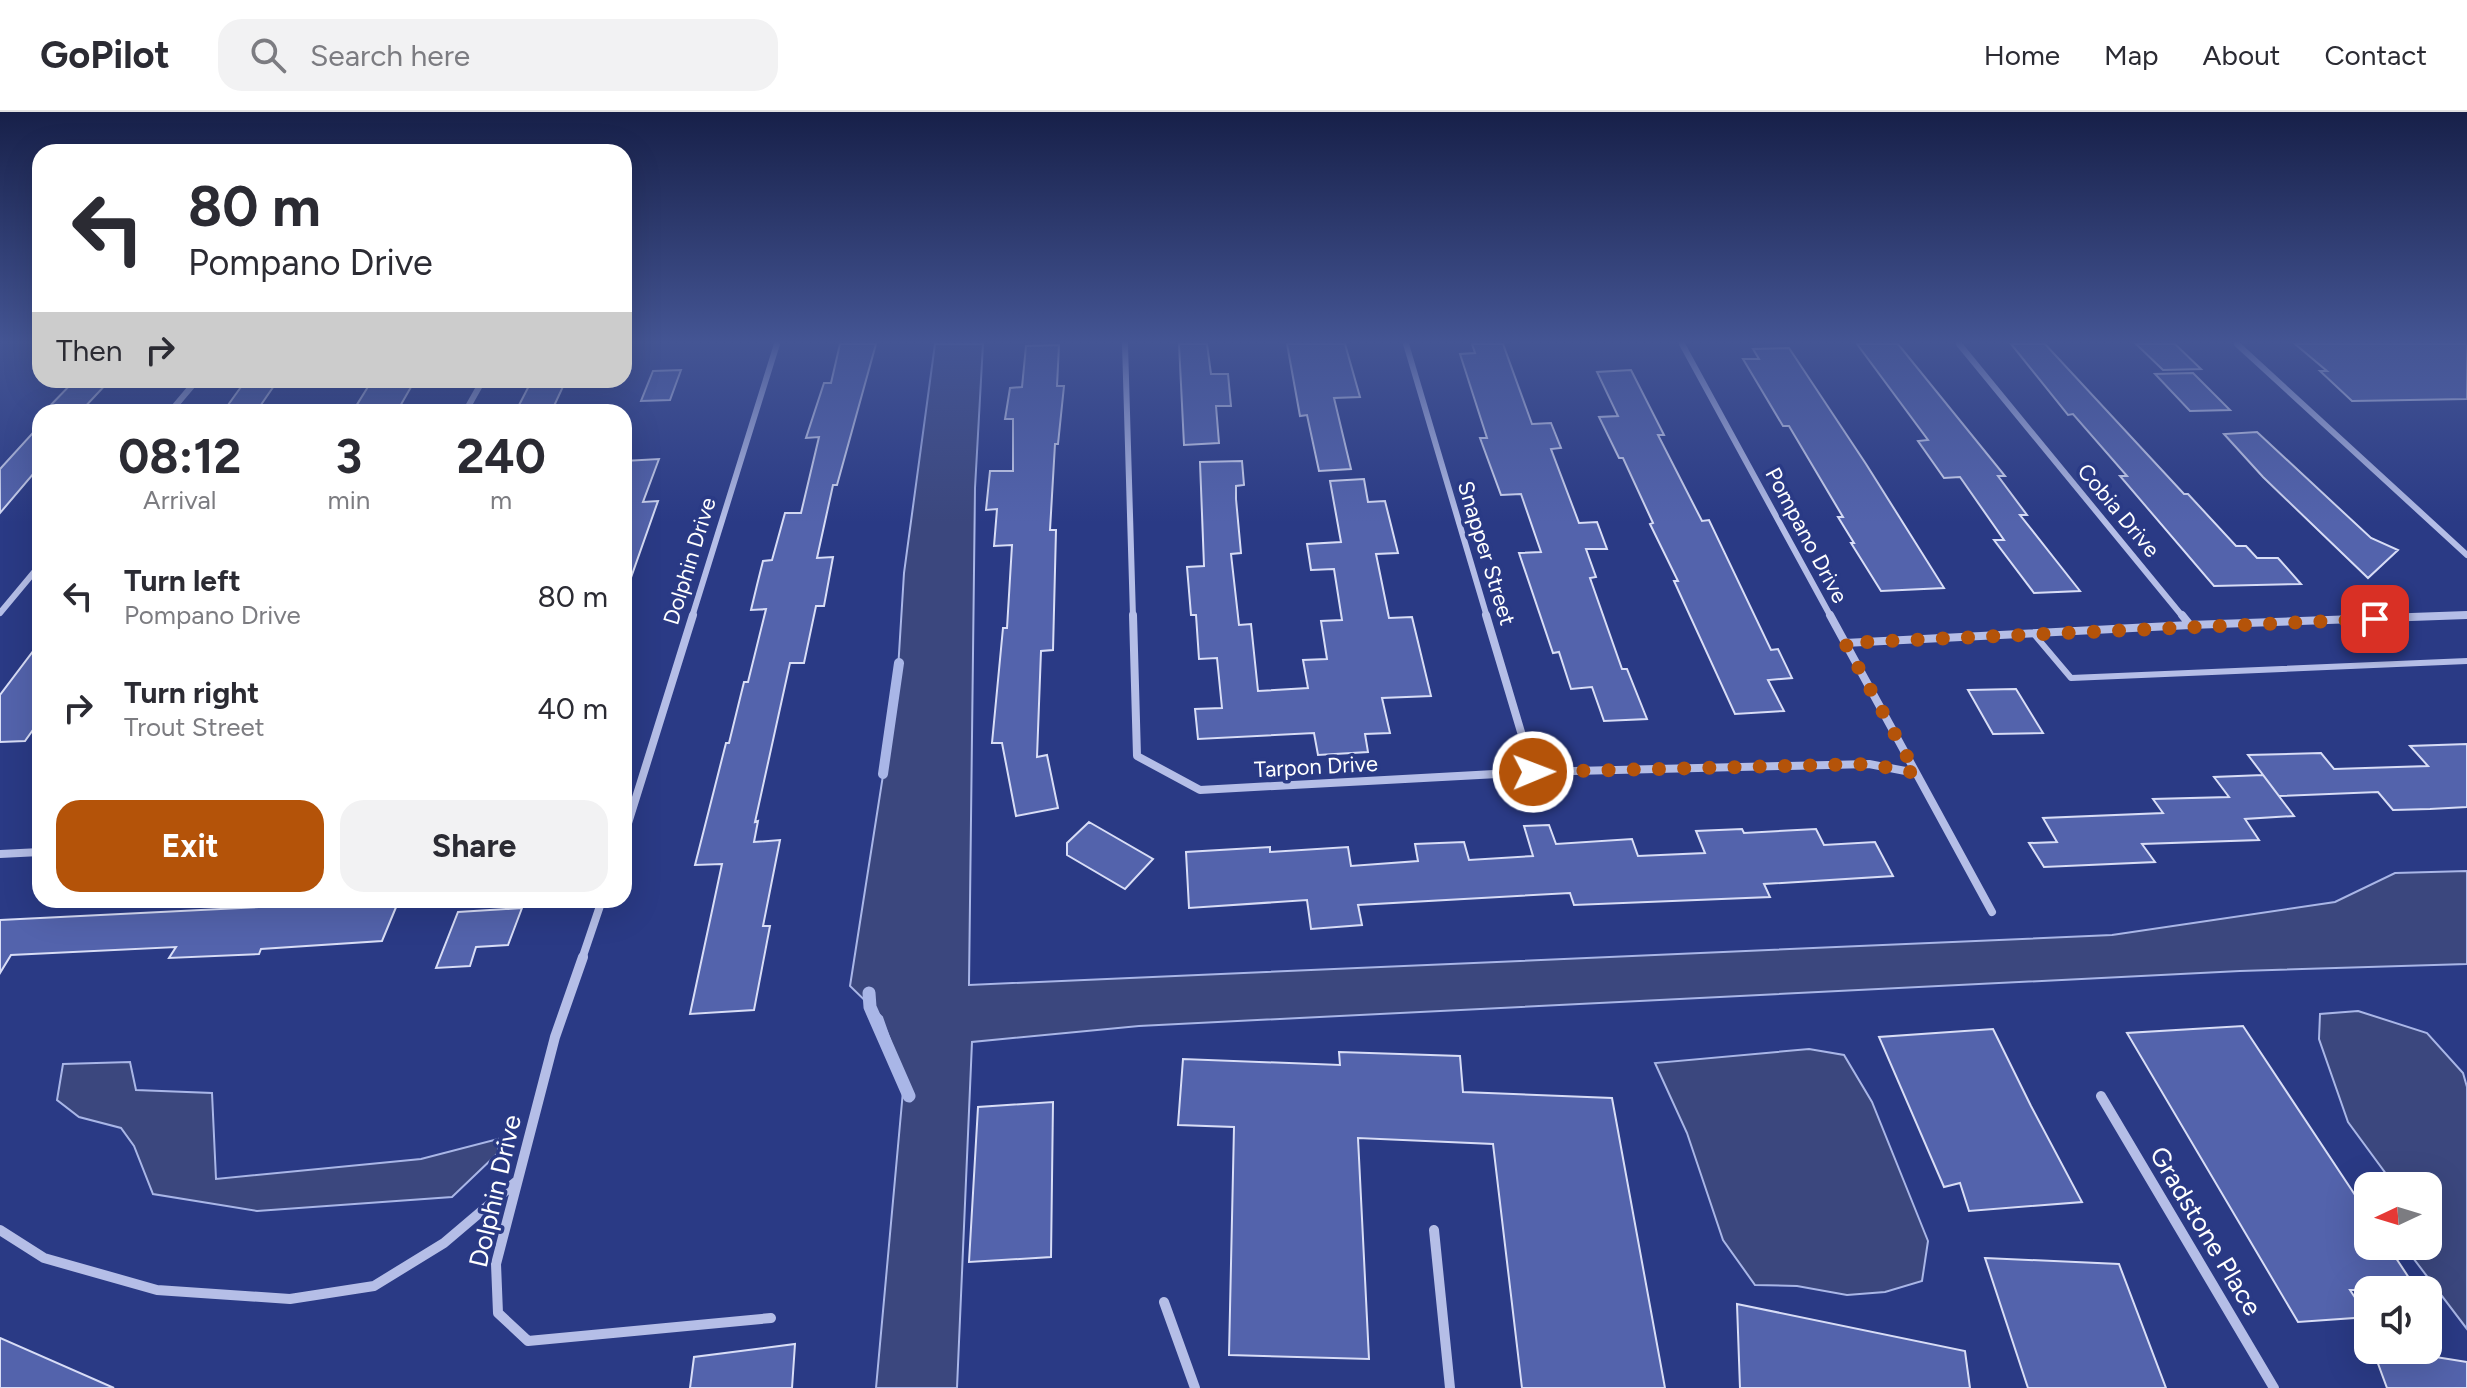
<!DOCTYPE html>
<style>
:root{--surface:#fff;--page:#f2f2f3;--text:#2b2b33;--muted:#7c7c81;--line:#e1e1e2;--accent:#b45309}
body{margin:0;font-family:Figtree,sans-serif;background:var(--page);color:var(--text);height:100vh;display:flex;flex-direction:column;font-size:30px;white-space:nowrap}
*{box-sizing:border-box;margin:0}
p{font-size:26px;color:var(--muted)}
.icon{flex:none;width:44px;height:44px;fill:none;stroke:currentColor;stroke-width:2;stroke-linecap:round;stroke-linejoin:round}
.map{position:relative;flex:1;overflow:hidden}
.details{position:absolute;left:32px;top:292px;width:600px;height:504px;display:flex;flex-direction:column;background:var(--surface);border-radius:24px;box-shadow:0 8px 32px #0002}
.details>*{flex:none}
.guide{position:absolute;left:32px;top:32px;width:600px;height:244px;border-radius:24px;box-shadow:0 8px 32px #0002;background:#fff;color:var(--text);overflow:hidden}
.needle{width:52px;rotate:266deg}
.buttons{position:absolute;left:2354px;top:1060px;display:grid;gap:16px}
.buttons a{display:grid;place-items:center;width:88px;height:88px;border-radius:16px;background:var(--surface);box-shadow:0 8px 32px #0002;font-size:40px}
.pin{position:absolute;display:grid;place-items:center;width:68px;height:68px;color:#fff;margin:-34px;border-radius:16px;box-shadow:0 4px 12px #0006}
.me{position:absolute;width:88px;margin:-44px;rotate:89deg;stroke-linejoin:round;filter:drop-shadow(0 0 6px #0008)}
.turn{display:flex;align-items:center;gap:28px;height:168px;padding:0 24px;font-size:36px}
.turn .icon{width:104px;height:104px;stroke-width:2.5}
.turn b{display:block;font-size:56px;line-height:68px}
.then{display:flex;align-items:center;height:76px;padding:0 24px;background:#0003;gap:16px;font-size:30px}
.eta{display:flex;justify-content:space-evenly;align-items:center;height:136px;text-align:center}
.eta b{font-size:48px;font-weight:700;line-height:56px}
.primary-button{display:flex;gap:16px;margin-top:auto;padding:16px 24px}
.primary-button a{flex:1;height:92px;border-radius:24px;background:var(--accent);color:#fff;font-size:32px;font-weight:700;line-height:92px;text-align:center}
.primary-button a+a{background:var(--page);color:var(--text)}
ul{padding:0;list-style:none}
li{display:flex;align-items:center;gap:24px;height:112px;padding:0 24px}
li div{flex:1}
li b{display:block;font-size:30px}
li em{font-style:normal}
header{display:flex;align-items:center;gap:48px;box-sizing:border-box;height:112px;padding:0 40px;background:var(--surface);border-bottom:2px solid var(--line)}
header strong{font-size:38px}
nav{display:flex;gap:44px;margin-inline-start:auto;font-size:28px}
.search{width:560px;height:72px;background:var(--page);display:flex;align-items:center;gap:20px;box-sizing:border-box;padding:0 28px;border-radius:24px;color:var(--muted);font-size:30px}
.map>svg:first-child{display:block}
.water{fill:#3b477e;stroke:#a9b6e7;stroke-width:2}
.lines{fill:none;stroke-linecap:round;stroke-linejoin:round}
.stream-far1{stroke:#a9b6e7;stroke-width:10}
.stream{stroke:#a9b6e7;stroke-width:13}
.building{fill:#5363ac;stroke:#d8ddf6;stroke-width:2}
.lane{stroke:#b5bee7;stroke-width:6}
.street-far2{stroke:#b5bee7;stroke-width:6}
.street-far1{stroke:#b5bee7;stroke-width:8}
.street{stroke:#b5bee7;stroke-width:10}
.route{stroke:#b45309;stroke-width:14;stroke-dasharray:0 25.2}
.labels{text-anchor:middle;stroke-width:7;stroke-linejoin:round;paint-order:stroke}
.street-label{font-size:22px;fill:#fff;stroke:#2a3a85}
.near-street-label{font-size:26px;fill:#fff;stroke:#2a3a85}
</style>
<header>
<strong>GoPilot</strong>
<div class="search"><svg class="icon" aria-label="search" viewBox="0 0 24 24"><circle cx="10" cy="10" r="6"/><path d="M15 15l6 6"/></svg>Search here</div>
<nav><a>Home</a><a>Map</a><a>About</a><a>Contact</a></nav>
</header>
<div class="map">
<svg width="2467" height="1276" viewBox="0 0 2467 1276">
<rect width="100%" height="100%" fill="#2a3a85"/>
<path class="water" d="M 935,232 L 983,232 L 975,376 L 969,873 L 2112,823 L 2335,790 L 2395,761 L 2467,759 L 2467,852 L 2240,859 L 1139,914 L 972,930 L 957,1276 L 876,1276 L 904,968 L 882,905 L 850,874 L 897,574 L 904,461 Z
M 2358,899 L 2427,921 L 2463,961 L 2467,975 L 2467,1217 L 2404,1134 L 2428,1134 L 2428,1074 L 2395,1074 L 2348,1010 L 2319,927 L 2320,902 Z
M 1809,937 L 1844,943 L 1872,990 L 1928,1129 L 1922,1169 L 1885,1180 L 1847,1183 L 1797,1174 L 1755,1173 L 1723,1128 L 1687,1021 L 1655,951 Z
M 130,950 L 136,978 L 212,981 L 216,1067 L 421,1047 L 498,1027 L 498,1041 L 452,1085 L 257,1099 L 153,1082 L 134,1034 L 121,1016 L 79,1005 L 57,988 L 63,952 Z"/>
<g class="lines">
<path class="stream-far1" d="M 883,662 L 899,551"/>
<path class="stream" d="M 869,881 L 870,895 L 909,984"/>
</g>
<path class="building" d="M 840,232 L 876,232 L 837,373 L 833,373 L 817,446 L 833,445 L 824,494 L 816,494 L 804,551 L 790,551 L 755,710 L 758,709 L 754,730 L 780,728 L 763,814 L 770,814 L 754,898 L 690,902 L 722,752 L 695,753 L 726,631 L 729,631 L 744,570 L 748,570 L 766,497 L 751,498 L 757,473 L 763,449 L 772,448 L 785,401 L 801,401 L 819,325 L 806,326 L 824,271 L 831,271 Z
M 1179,232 L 1207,232 L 1211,262 L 1228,262 L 1231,294 L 1216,294 L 1219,331 L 1184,333 Z
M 1287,232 L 1345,232 L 1360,285 L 1334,286 L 1351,357 L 1319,359 L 1307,303 L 1300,304 Z
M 1472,232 L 1503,232 L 1532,312 L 1551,311 L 1561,336 L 1551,337 L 1579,411 L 1597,410 L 1607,437 L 1586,437 L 1596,465 L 1590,466 L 1622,557 L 1627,557 L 1647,607 L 1604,609 L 1592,575 L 1571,577 L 1559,540 L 1553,541 L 1519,441 L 1541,440 L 1521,382 L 1501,383 L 1480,326 L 1487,326 L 1460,242 L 1475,241 Z
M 1857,232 L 1898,232 L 2005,364 L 1998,364 L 2027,403 L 2020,403 L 2080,479 L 2034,481 L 1994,428 L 2004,428 L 1960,365 L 1944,366 L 1918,329 L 1928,328 Z
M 2011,232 L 2045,232 L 2184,382 L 2188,382 L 2236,434 L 2246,434 L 2257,446 L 2278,446 L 2301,472 L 2214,474 L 2120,364 L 2127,364 L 2073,302 L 2068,303 Z
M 2136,232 L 2175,232 L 2201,257 L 2163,258 Z
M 2295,232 L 2467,232 L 2467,287 L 2352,289 L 2320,259 L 2327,259 Z
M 1059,233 L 1057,274 L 1064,274 L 1058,332 L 1055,332 L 1050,418 L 1056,418 L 1053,538 L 1041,539 L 1037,645 L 1047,643 L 1058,696 L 1016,704 L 1002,631 L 992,631 L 1003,516 L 1007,516 L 1012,433 L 994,434 L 997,397 L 986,398 L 990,359 L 1013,359 L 1013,307 L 1005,307 L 1010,276 L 1022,275 L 1026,234 Z
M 1789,236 L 1866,352 L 1944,476 L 1881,479 L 1851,431 L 1854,431 L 1838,405 L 1843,405 L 1789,314 L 1783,314 L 1743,247 L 1759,247 L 1753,237 Z
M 681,258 L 670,288 L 641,289 L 653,259 Z
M 1631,258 L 1664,323 L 1658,323 L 1702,409 L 1709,408 L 1771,538 L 1778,537 L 1792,566 L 1768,568 L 1784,599 L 1735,602 L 1674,469 L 1678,469 L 1650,412 L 1653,411 L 1623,346 L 1619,346 L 1599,305 L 1618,304 L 1597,260 Z
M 2193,261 L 2230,298 L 2190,299 L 2155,262 Z
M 75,268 L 110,268 L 82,298 L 45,299 Z
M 246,268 L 278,268 L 256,300 L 223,300 Z
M 415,268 L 399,296 L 353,299 L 371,270 Z
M 532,268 L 566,268 L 554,294 L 518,295 Z
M 40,313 L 40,354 L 0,401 L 0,357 Z
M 2257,320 L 2371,426 L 2398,438 L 2368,466 L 2263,365 L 2224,322 Z
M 659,347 L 643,390 L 658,389 L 628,474 L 624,473 L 624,349 Z
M 1242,349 L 1244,373 L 1236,374 L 1236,387 L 1241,441 L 1231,442 L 1239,513 L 1251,512 L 1258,579 L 1308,576 L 1303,548 L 1327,547 L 1321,509 L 1342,508 L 1334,457 L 1311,458 L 1307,432 L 1341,430 L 1330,369 L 1364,367 L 1368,390 L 1385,389 L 1398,441 L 1376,442 L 1389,506 L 1412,505 L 1431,584 L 1382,586 L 1390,621 L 1365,622 L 1368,640 L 1318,643 L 1314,621 L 1198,627 L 1195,597 L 1222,596 L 1217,546 L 1199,547 L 1196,503 L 1191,503 L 1187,455 L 1204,454 L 1200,350 Z
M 40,530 L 40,608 L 25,629 L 0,630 L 0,583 Z
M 2016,577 L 2043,621 L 1993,622 L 1968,578 Z
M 2467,632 L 2467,695 L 2430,697 L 2393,698 L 2378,680 L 2279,684 L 2248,643 L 2321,641 L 2334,657 L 2428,654 L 2410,634 Z
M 2263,663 L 2294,704 L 2245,707 L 2259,728 L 2142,732 L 2155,750 L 2044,755 L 2029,731 L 2057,730 L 2043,706 L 2163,701 L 2153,687 L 2229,685 L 2214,665 Z
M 1089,710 L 1153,747 L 1125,777 L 1067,743 L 1067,731 Z
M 1549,713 L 1556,732 L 1632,727 L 1638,744 L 1705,741 L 1696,719 L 1742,717 L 1744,721 L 1816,717 L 1824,733 L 1875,730 L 1893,764 L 1764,772 L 1770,785 L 1574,793 L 1570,781 L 1358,793 L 1362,813 L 1311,817 L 1307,788 L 1189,796 L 1186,740 L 1270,735 L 1270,740 L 1348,735 L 1351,754 L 1418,749 L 1415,732 L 1464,730 L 1469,748 L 1533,744 L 1524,714 Z
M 399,788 L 382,829 L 261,837 L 259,842 L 169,846 L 176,835 L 11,843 L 0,861 L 0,808 Z
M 522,796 L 508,833 L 476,835 L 470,854 L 436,856 L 458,800 Z
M 2243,914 L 2361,1092 L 2368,1104 L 2368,1134 L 2388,1134 L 2417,1178 L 2350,1178 L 2368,1205 L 2298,1210 L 2127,921 Z
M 1993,917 L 2031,994 L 2082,1090 L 1969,1099 L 1960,1071 L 1944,1075 L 1879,925 Z
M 1339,940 L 1460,944 L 1463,980 L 1612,986 L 1665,1276 L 1522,1276 L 1493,1032 L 1358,1026 L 1369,1247 L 1229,1243 L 1234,1015 L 1178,1013 L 1183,947 L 1340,953 Z
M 1053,990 L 1051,1145 L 969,1150 L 978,995 Z
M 1985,1146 L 2119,1152 L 2166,1276 L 2028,1276 Z
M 1737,1192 L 1965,1239 L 1970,1276 L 1740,1276 Z
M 0,1226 L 114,1276 L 0,1276 Z
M 795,1232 L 792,1276 L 690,1276 L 694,1245 Z
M 2373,1238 L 2392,1238 L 2467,1250 L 2467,1276 L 2387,1276 Z"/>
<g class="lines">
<path class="lane" d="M 2033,521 L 2071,566 L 2467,549"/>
<path class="street-far2" d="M 1125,232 L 1133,505
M 1406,232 L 1487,505
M 1682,232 L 1831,505
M 1959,232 L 2183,505
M 2237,232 L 2467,443
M 170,300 L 197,268
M 465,300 L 483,268
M 0,501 L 40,453
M 692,505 L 777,232
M 2416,505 L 2467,503"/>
<path class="street-far1" d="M 1133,503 L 1137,644 L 1200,678 L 1533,660 L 1869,652 L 1916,661
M 1486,503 L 1533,660
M 1830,503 L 1992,800
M 2182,503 L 2190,513
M 1845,531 L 2190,513 L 2467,503
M 624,724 L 693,503
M 0,742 L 40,740
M 582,847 L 602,788"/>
<path class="street" d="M 583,845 L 555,925 L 496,1152 L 498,1201 L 528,1229 L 771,1206
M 2101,984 L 2274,1276
M 0,1118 L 44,1146 L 157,1178 L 290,1187 L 374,1174 L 444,1131 L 517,1069
M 1434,1118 L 1450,1276
M 1164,1190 L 1195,1276"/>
</g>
<linearGradient id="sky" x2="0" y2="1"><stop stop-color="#172049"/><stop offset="0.56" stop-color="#445594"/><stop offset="1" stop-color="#445594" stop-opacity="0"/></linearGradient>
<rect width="2467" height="411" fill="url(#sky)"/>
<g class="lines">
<path class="route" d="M 1533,660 L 1869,652 L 1916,661 L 1845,531 L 2375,507"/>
</g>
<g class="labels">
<g class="street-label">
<text transform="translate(2119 398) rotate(50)" y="8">Cobia Drive</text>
<text transform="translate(1807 423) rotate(62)" y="8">Pompano Drive</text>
<text transform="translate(1487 441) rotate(73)" y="8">Snapper Street</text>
<text transform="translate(689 449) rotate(-73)" y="8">Dolphin Drive</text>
<text transform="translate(1316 654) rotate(-3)" y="8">Tarpon Drive</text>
</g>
<g class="near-street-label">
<text transform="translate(495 1079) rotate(-77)" y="9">Dolphin Drive</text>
<text transform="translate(2206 1119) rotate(59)" y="9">Gradstone Place</text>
</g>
</g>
</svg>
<div class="buttons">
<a><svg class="needle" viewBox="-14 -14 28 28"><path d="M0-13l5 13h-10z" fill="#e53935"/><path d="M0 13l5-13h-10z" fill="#7c7c81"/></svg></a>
<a><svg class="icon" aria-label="sound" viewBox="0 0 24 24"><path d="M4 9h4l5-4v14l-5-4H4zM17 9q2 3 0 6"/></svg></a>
</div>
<div class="pin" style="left:2375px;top:507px;background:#d93025"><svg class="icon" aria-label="arrive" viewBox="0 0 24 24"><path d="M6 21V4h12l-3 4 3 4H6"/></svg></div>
<svg class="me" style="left:1533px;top:660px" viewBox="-20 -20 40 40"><circle r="17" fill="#b45309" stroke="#fff" stroke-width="3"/><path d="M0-11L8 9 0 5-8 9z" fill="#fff"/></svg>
<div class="guide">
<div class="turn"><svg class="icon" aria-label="left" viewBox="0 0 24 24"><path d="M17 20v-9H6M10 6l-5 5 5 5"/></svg><div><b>80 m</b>Pompano Drive</div></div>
<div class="then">Then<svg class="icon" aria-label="right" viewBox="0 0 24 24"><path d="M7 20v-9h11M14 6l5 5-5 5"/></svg></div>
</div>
<section class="details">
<div class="eta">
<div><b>08:12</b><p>Arrival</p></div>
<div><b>3</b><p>min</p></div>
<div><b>240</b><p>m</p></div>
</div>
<ul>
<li><svg class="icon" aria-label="left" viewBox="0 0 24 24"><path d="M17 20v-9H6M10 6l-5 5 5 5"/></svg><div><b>Turn left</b><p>Pompano Drive</p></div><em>80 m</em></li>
<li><svg class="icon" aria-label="right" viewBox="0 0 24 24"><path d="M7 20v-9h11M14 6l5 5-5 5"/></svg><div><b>Turn right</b><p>Trout Street</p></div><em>40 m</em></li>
</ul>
<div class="primary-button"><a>Exit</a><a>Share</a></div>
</section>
</div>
